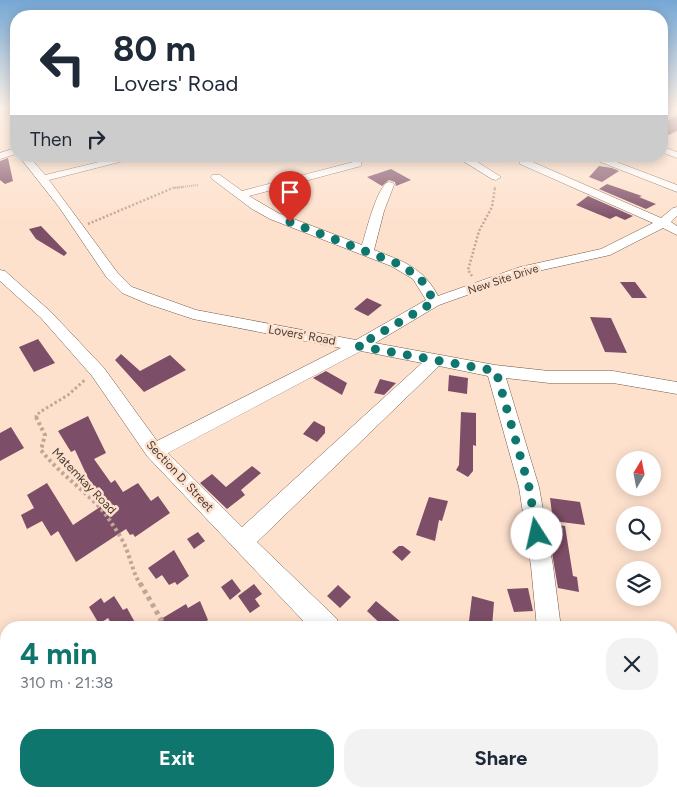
<!DOCTYPE html>
<meta charset="utf-8">
<style>
:root{--surface:#fff;--page:#f2f2f3;--text:#1f2937;--muted:#747a83;--accent:#0f766e}
body{margin:0;font-family:Figtree,sans-serif;background:var(--page);color:var(--text);height:100vh;display:flex;flex-direction:column;font-size:19px;white-space:nowrap}
*{box-sizing:border-box;margin:0}
p{font-size:16px;color:var(--muted)}
.icon{flex:none;width:28px;height:28px;fill:none;stroke:currentColor;stroke-width:2;stroke-linecap:round;stroke-linejoin:round}
.map{position:relative;flex:1;overflow:hidden}
.drawer{position:absolute;left:0px;top:621px;width:678px;height:176px;display:flex;flex-direction:column;background:var(--surface);border-radius:20px 20px 0 0;box-shadow:0 2px 12px #0003}
.drawer>*{flex:none}
.guide{position:absolute;left:10px;top:10px;width:658px;height:152px;border-radius:20px;box-shadow:0 2px 12px #0003;background:#fff;color:var(--text);overflow:hidden}
.needle{width:32px;rotate:10deg}
.tools{position:absolute;left:616px;top:451px;display:grid;gap:10px}
.tools a{display:grid;place-items:center;width:45px;height:45px;border-radius:50%;background:var(--surface);box-shadow:0 2px 12px #0003;font-size:25px}
.pin{position:absolute;display:grid;place-items:center;width:42px;height:42px;color:#fff;margin:-51px -21px;border-radius:50% 50% 50% 0;rotate:-45deg;box-shadow:0 0 5px #0007}
.pin .icon{rotate:45deg}
.me{position:absolute;width:55px;margin:-28px;rotate:350deg;stroke-linejoin:round;filter:drop-shadow(0 0 4px #0008)}
.turn{display:flex;align-items:center;gap:18px;height:105px;padding:0 20px;font-size:22px}
.turn .icon{width:65px;height:65px;stroke-width:2.5}
.turn b{display:block;font-size:35px;line-height:42px}
.then{display:flex;align-items:center;height:48px;padding:0 20px;background:#0003;gap:10px;font-size:19px}
.round{display:grid;place-items:center;flex:none;width:52px;height:52px;border-radius:20px;background:var(--page)}
.head{display:flex;align-items:center;justify-content:space-between;height:85px;padding:0 20px}
h1{font-size:30px;font-weight:700;line-height:38px;color:var(--accent)}
.primary-button{display:flex;gap:10px;margin-top:auto;padding:10px 20px}
.primary-button a{flex:1;height:58px;border-radius:20px;background:var(--accent);color:#fff;font-size:20px;font-weight:700;line-height:58px;text-align:center}
.primary-button a+a{background:var(--page);color:var(--text)}
.map>svg:first-child{display:block}
.building{fill:#7d4e67}
.lines{fill:none;stroke-linecap:round;stroke-linejoin:round}
.minor-casing{stroke:#725a48;stroke-width:1}
.path-far4{stroke:#bea797;stroke-width:2;stroke-dasharray:1 1;stroke-linecap:butt}
.path-far3{stroke:#bea797;stroke-width:2.5;stroke-dasharray:2 2;stroke-linecap:butt}
.path-far2{stroke:#bea797;stroke-width:3;stroke-dasharray:2.5 2.5;stroke-linecap:butt}
.path-far1{stroke:#bea797;stroke-width:4;stroke-dasharray:3 3;stroke-linecap:butt}
.path{stroke:#bea797;stroke-width:5;stroke-dasharray:4 4;stroke-linecap:butt}
.minor{fill:#fff;fill-rule:evenodd}
.route{stroke:#0f766e;stroke-width:9;stroke-dasharray:0 16.2}
.labels{text-anchor:middle;stroke-width:5;stroke-linejoin:round;paint-order:stroke}
.far-street-label{font-size:11px;fill:#463a32;stroke:#fee1cd}
.street-label{font-size:12px;fill:#463a32;stroke:#fee1cd}
</style>
<div class="map">
<svg width="677" height="797" viewBox="0 0 677 797">
<rect width="100%" height="100%" fill="#fee1cd"/>
<path class="building" d="M 677,116 L 677,131 L 669,135 L 661,132 L 661,124 Z
M 8,158 L 13,181 L 5,184 L 0,180 L 0,161 Z
M 599,166 L 612,168 L 619,171 L 602,182 L 589,177 Z
M 391,169 L 411,180 L 396,186 L 395,182 L 389,180 L 382,186 L 367,177 Z
M 607,184 L 642,196 L 639,197 L 656,204 L 646,209 L 599,189 Z
M 588,196 L 633,216 L 625,220 L 616,216 L 610,219 L 576,205 Z
M 41,226 L 67,253 L 64,256 L 36,239 L 29,229 Z
M 620,282 L 635,282 L 647,298 L 632,298 Z
M 367,298 L 382,305 L 368,316 L 354,309 Z
M 590,317 L 611,318 L 627,353 L 605,352 Z
M 38,339 L 55,363 L 34,372 L 19,347 Z
M 121,354 L 140,371 L 170,355 L 186,370 L 144,392 L 115,360 Z
M 326,371 L 347,383 L 342,395 L 313,378 Z
M 449,375 L 468,378 L 467,394 L 448,391 Z
M 380,379 L 396,383 L 384,395 L 374,393 Z
M 461,412 L 476,413 L 476,446 L 473,445 L 473,471 L 468,477 L 456,470 L 459,465 Z
M 88,416 L 106,453 L 94,459 L 111,483 L 115,480 L 123,492 L 138,483 L 151,501 L 158,496 L 170,513 L 135,537 L 133,534 L 130,535 L 126,529 L 76,562 L 58,531 L 51,536 L 42,521 L 27,529 L 21,515 L 34,508 L 27,495 L 47,483 L 73,525 L 103,505 L 95,493 L 97,491 L 88,478 L 75,450 L 71,452 L 58,431 Z
M 314,421 L 325,427 L 325,433 L 317,442 L 303,434 Z
M 11,427 L 24,448 L 0,461 L 0,433 Z
M 252,466 L 261,473 L 241,490 L 245,495 L 227,509 L 200,483 L 212,474 L 226,487 Z
M 429,497 L 448,501 L 442,521 L 439,520 L 435,541 L 416,535 Z
M 550,498 L 580,502 L 585,525 L 553,521 Z
M 547,524 L 565,526 L 573,576 L 577,577 L 579,592 L 558,588 Z
M 198,532 L 205,541 L 194,549 L 187,539 Z
M 399,546 L 403,546 L 411,552 L 402,561 L 392,552 Z
M 174,550 L 189,576 L 177,585 L 175,582 L 169,585 L 162,575 L 156,579 L 148,568 Z
M 232,579 L 241,591 L 230,600 L 221,587 Z
M 254,584 L 262,594 L 255,599 L 260,606 L 250,613 L 238,596 Z
M 338,585 L 351,597 L 340,608 L 327,596 Z
M 528,588 L 533,611 L 514,612 L 507,589 Z
M 114,596 L 123,610 L 127,608 L 138,628 L 114,628 L 108,618 L 99,624 L 89,607 L 101,598 L 104,603 Z
M 472,596 L 494,602 L 492,627 L 469,621 Z
M 200,601 L 208,620 L 196,628 L 146,628 L 186,604 L 188,608 Z
M 376,601 L 408,628 L 385,628 L 367,611 Z"/>
<g class="lines">
<g class="minor-casing">
<path id="minor" d="M 674,109 L 677,109 L 677,114 L 661,122 L 661,115 Z
M 16,122 L 16,146 L 11,143 L 11,125 Z
M 661,146 L 677,152 L 677,158 L 661,152 Z
M 16,148 L 16,154 L 0,159 L 0,153 Z
M 19,156 L 29,156 L 45,175 L 124,156 L 143,156 L 49,180 L 117,272 L 132,287 L 196,310 L 356,340 L 426,300 L 413,279 L 391,266 L 270,219 L 252,209 L 212,179 L 211,177 L 212,175 L 220,175 L 242,191 L 357,161 L 361,162 L 361,166 L 249,196 L 278,213 L 362,245 C 366,233 377,185 389,182 L 393,183 L 394,185 L 384,211 L 374,250 C 402,261 423,267 438,296 L 520,267 L 601,249 L 653,223 L 520,164 L 520,160 L 528,160 L 661,218 L 673,208 L 677,207 L 677,216 L 671,222 L 677,226 L 677,235 L 663,228 L 610,255 L 529,273 L 439,305 L 375,343 L 495,365 L 549,371 L 613,371 L 677,382 L 677,394 L 613,383 L 549,383 L 506,378 L 539,487 L 553,566 L 561,628 L 537,628 L 531,566 L 519,487 L 488,376 L 439,366 L 257,542 L 337,619 L 340,628 L 310,628 L 147,456 L 92,376 L 41,318 L 0,281 L 0,270 L 5,271 L 51,312 L 104,368 L 157,441 L 341,348 L 193,319 L 148,304 L 122,293 L 107,278 L 59,207 ZM 361,351 L 422,363 L 242,527 L 168,453 Z
M 455,156 L 468,156 L 501,177 L 496,180 L 492,179 Z
M 601,156 L 677,185 L 677,192 L 598,161 L 597,159 Z
M 503,791 L 561,791 L 560,797 L 506,797 Z"/>
</g>
<path class="path-far4" d="M 173,188 L 198,185
M 495,188 L 495,186"/>
<path class="path-far3" d="M 88,224 L 173,188 L 183,187
M 472,276 L 468,270 L 479,231 L 492,207 L 495,187"/>
<path class="path-far2" d="M 37,418 L 36,416 L 40,412 L 68,395 L 86,379"/>
<path class="path-far1" d="M 36,417 L 45,435 L 41,450 C 60,475 87,491 106,515 C 113,525 122,538 126,548 C 131,561 133,572 140,584"/>
<path class="path" d="M 140,583 L 166,628"/>
<use href="#minor" class="minor"/>
</g>
<linearGradient id="sky" x2="0" y2="1"><stop stop-color="#75a7d5"/><stop offset="0.49" stop-color="#fff2e8"/><stop offset="1" stop-color="#fff2e8" stop-opacity="0"/></linearGradient>
<rect width="677" height="221" fill="url(#sky)"/>
<g class="lines">
<path class="route" d="M 290,222 L 396,263 L 418,276 L 426,286 L 434,302 L 358,346 L 496,371 L 529,487 L 537,534"/>
</g>
<g class="labels">
<g class="far-street-label">
<text transform="translate(503 279) rotate(-18)" y="4">New Site Drive</text>
</g>
<g class="street-label">
<text transform="translate(302 335) rotate(10)" y="4">Lovers' Road</text>
<text transform="translate(180 476) rotate(47)" y="4">Section D. Street</text>
<text transform="translate(84 481) rotate(46)" y="4">Matemkay Road</text>
</g>
</g>
</svg>
<div class="tools">
<a><svg class="needle" viewBox="-14 -14 28 28"><path d="M0-13l5 13h-10z" fill="#e53935"/><path d="M0 13l5-13h-10z" fill="#747a83"/></svg></a>
<a><svg class="icon" aria-label="search" viewBox="0 0 24 24"><circle cx="10" cy="10" r="6"/><path d="M15 15l6 6"/></svg></a>
<a><svg class="icon" aria-label="layers" viewBox="0 0 24 24"><path d="M12 4l9 5-9 5-9-5zM3 14l9 5 9-5"/></svg></a>
</div>
<div class="pin" style="left:290px;top:222px;background:#d93025"><svg class="icon" aria-label="arrive" viewBox="0 0 24 24"><path d="M6 21V4h12l-3 4 3 4H6"/></svg></div>
<svg class="me" style="left:537px;top:534px" viewBox="-20 -20 40 40"><circle r="19" fill="#fff"/><path d="M0-13L10 11 0 6-10 11z" fill="#0f766e"/></svg>
<div class="guide">
<div class="turn"><svg class="icon" aria-label="left" viewBox="0 0 24 24"><path d="M17 20v-9H6M10 6l-5 5 5 5"/></svg><div><b>80 m</b>Lovers' Road</div></div>
<div class="then">Then<svg class="icon" aria-label="right" viewBox="0 0 24 24"><path d="M7 20v-9h11M14 6l5 5-5 5"/></svg></div>
</div>
<section class="drawer">
<div class="head"><div><h1>4 min</h1><p>310 m · 21:38</p></div><a class="round"><svg class="icon" aria-label="close" viewBox="0 0 24 24"><path d="M6 6l12 12M18 6L6 18"/></svg></a></div>
<div class="primary-button"><a>Exit</a><a>Share</a></div>
</section>
</div>
